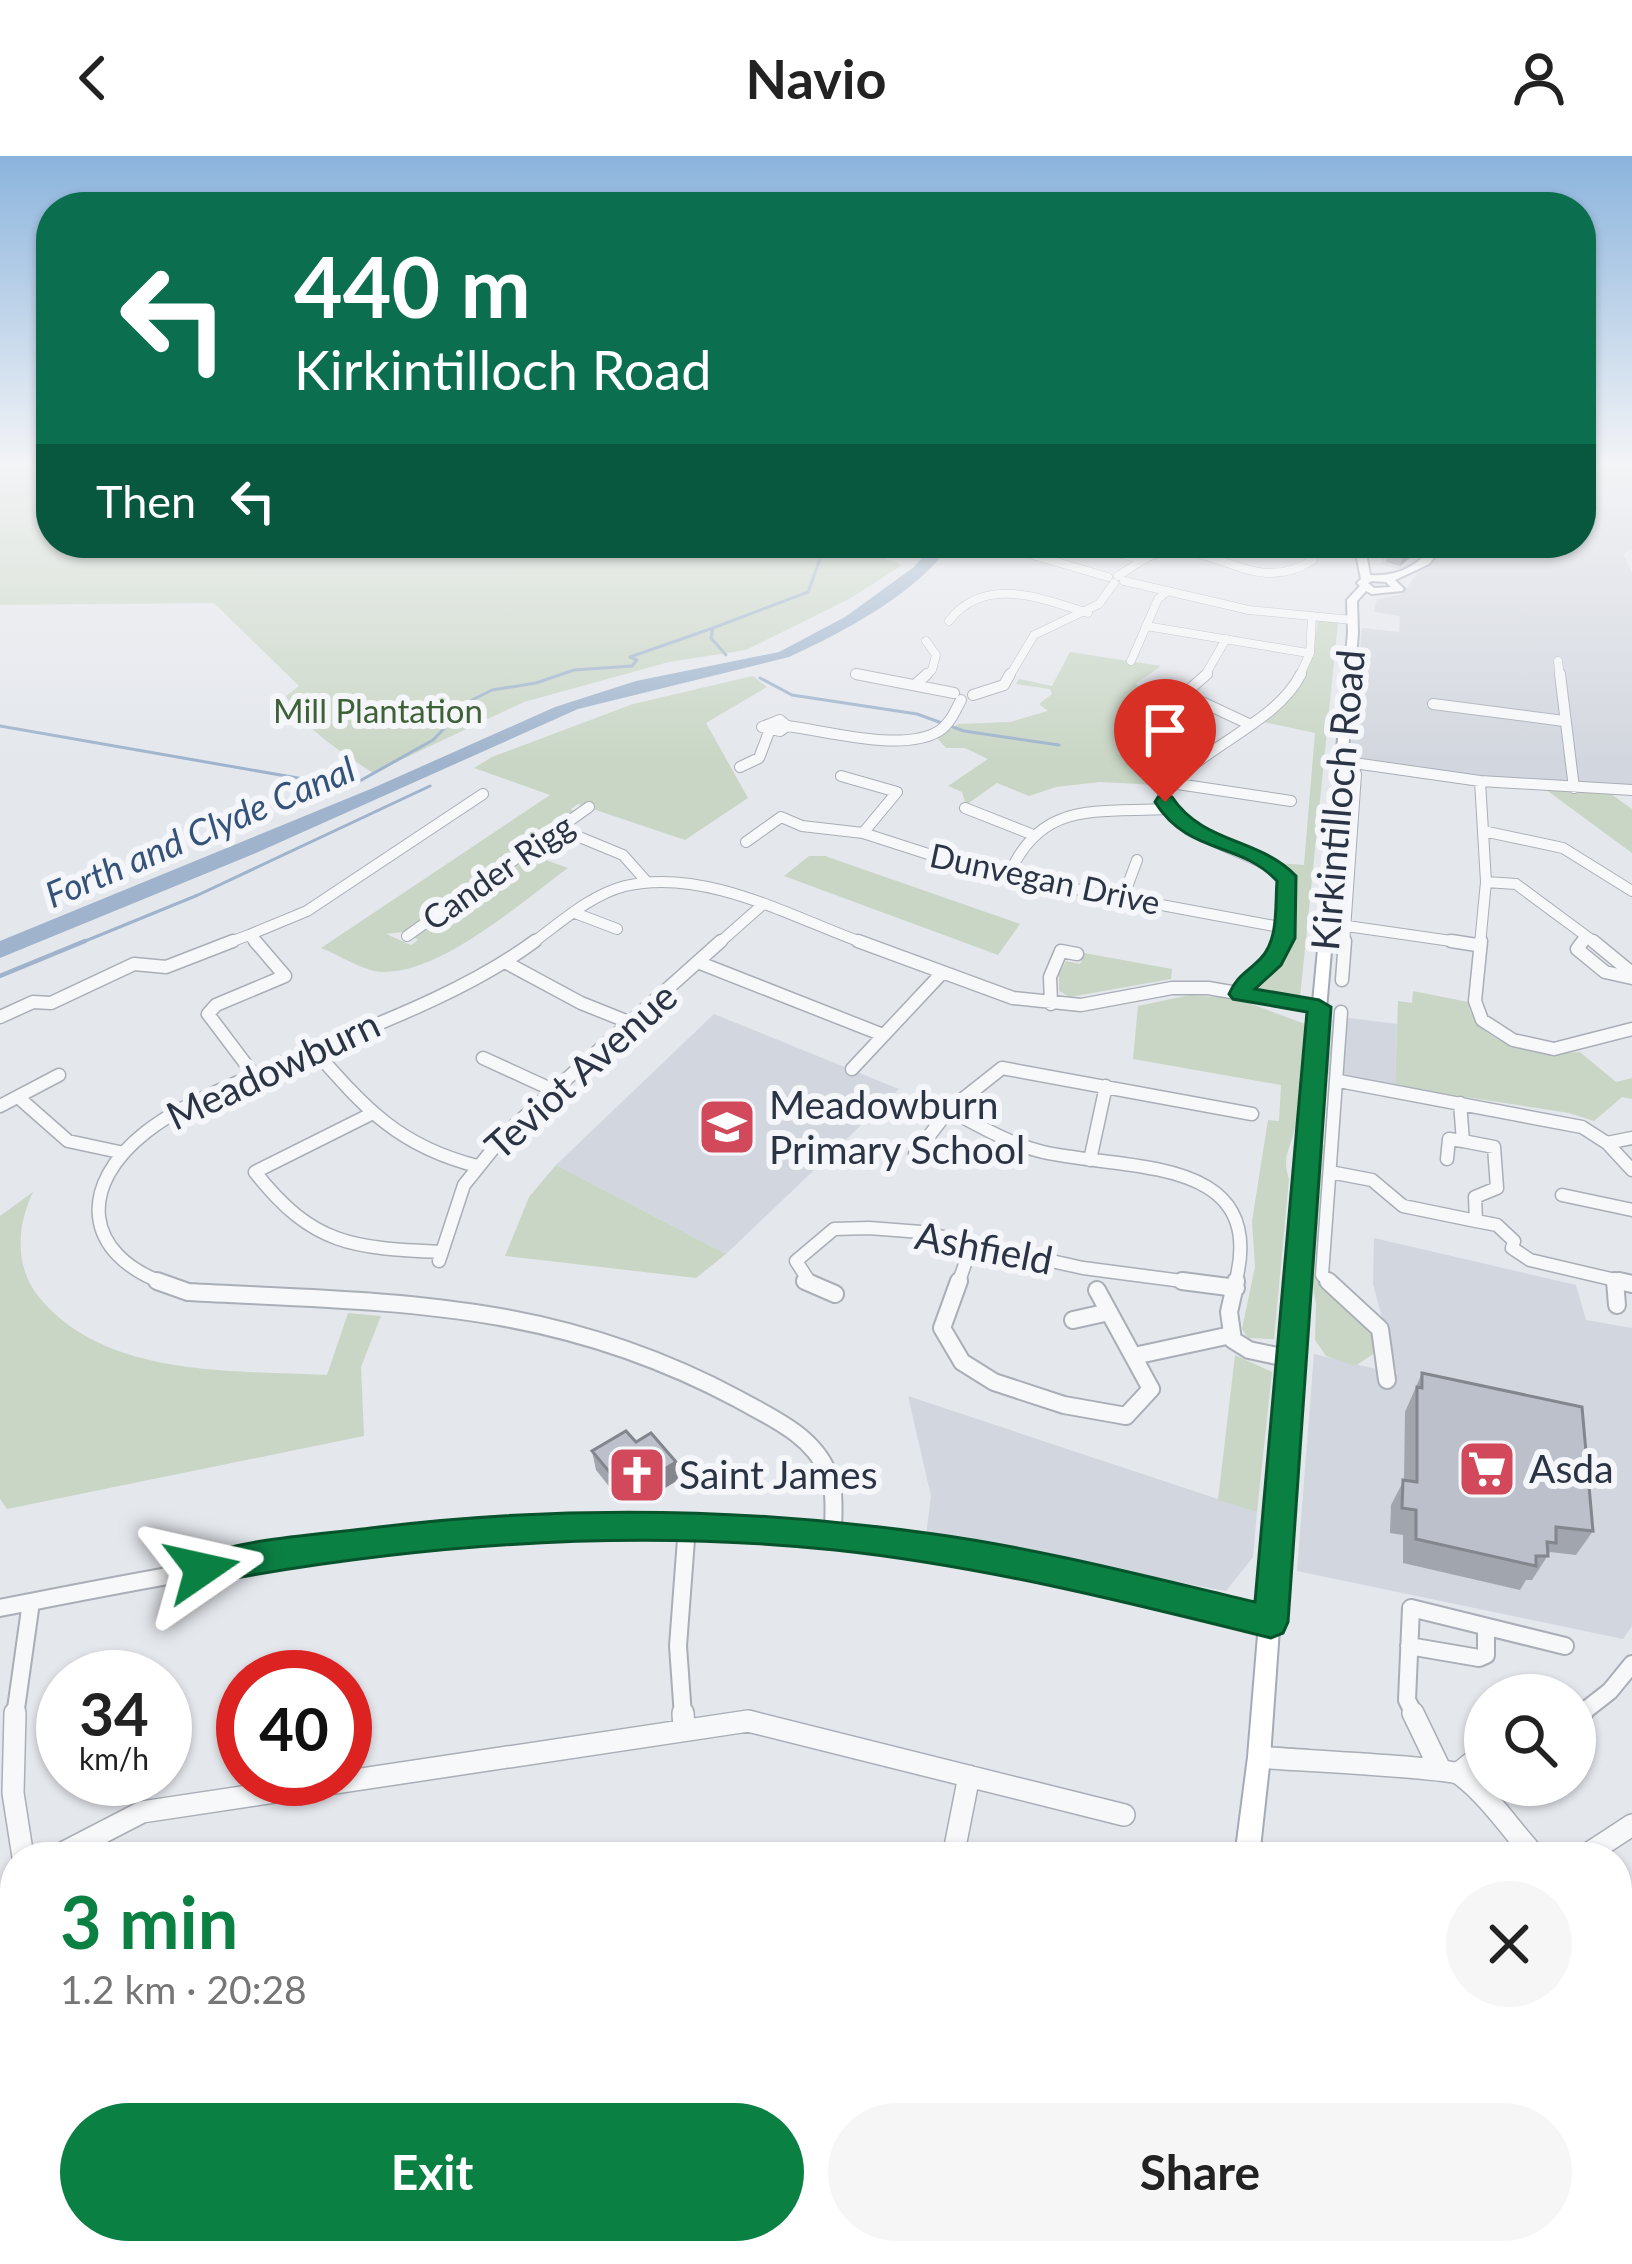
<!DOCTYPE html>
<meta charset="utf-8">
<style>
:root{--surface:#fff;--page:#f6f6f6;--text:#222;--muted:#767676;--accent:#0b8043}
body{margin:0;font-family:Lato,sans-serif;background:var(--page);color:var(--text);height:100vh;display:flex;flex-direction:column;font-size:45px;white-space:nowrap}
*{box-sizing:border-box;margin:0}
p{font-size:39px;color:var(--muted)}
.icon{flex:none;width:66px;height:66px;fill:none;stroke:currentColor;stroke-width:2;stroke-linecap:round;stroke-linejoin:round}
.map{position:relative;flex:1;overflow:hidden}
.side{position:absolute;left:0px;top:1686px;width:1632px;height:423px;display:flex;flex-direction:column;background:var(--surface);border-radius:48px 48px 0 0;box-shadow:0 3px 9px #0004}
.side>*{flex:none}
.banner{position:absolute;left:36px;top:36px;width:1560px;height:366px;border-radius:48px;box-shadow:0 3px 9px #0004;background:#0b6e4f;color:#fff;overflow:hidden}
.fabs{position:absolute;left:1464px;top:1518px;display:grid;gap:24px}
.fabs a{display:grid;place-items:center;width:132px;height:132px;border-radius:50%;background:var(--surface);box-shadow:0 3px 9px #0004;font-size:60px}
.speed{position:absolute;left:36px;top:1494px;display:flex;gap:24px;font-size:60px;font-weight:700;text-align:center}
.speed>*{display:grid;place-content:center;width:156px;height:156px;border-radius:50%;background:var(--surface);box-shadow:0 3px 9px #0004;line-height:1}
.speed small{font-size:30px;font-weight:400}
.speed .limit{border:18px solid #d22;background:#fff;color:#111}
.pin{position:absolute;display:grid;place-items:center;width:102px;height:102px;color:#fff;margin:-123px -51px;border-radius:50% 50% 50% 0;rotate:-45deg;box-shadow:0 0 12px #0007}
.pin .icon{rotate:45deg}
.me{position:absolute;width:132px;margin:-66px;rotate:79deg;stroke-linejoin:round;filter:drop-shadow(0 0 9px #0008)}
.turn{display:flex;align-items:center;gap:42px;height:252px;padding:0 60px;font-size:54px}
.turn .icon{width:156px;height:156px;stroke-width:2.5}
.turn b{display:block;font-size:84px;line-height:102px}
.then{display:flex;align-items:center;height:114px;padding:0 60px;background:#0003;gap:24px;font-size:45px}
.round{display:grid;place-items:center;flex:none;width:126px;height:126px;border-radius:63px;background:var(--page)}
.overview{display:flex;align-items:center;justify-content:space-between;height:204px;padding:0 60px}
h1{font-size:72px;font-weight:700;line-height:90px;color:var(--accent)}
.action{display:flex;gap:24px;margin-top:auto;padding:24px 60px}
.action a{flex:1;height:138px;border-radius:72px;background:var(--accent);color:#fff;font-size:48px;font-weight:700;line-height:138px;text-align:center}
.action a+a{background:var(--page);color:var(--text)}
header{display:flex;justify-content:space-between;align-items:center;height:156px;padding:0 60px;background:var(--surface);font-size:54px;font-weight:700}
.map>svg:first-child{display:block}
.built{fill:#d2d6de}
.green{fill:#c9d6c5}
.water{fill:#9fb4cc}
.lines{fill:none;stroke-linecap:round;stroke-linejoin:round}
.stream-far1{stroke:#9fb4cc;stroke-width:3}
.stream{stroke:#9fb4cc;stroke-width:4.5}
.minor-far4-casing{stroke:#a9aeb7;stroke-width:9}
.minor-far3-casing{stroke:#a9aeb7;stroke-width:12}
.minor-far2-casing{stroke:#a9aeb7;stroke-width:15}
.minor-far1-casing{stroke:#a9aeb7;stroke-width:20}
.minor-casing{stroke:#a9aeb7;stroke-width:24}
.major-casing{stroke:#a3abb8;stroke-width:4}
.minor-far4{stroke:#f7f8fa;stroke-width:8}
.minor-far3{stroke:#f7f8fa;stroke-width:10}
.minor-far2{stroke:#f7f8fa;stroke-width:12}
.minor-far1{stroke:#f7f8fa;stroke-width:16}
.minor{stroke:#f7f8fa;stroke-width:21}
.major{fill:#fff;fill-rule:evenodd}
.wall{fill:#a1a5ae}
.shaded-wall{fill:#83868d}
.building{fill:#bbc0ca;stroke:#83868d;stroke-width:3}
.route{fill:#0b8043;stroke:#07532c;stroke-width:3}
.labels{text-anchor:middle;stroke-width:12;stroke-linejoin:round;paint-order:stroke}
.far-park-label{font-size:33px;fill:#3f6138;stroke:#f4f6f9}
.far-street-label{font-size:33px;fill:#2b3445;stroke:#f4f6f9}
.far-water-label{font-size:36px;font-style:italic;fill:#34527a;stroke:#f4f6f9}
.street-label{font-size:39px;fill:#2b3445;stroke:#f4f6f9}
.poi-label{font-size:39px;fill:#2b3445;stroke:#f4f6f9;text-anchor:start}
</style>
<header><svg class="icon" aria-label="back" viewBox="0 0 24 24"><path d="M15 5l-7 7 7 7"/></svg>Navio<svg class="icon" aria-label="person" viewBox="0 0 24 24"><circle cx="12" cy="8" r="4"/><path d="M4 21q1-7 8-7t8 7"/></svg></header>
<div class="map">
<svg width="1632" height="2108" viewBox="0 0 1632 2108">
<rect width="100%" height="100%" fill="#e4e7ec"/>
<path class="built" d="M 1605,310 L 1632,310 L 1632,393 L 1623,398 L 1632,416 L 1632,629 L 1487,622 L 1350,600 L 1362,472 L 1399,476 L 1400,460 L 1374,456 L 1377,443 L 1402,438 L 1417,418 L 1381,408 L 1381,397 L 1408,387 L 1581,387 L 1581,320 Z
M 714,858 L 899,933 L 726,1098 L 556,1009 Z
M 1333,860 L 1397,868 L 1395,930 L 1327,919 Z
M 1374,1082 L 1576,1129 L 1586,1164 L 1632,1172 L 1632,1470 L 1623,1483 L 1297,1415 L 1314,1198 L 1397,1218 L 1373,1128 Z
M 908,1240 L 1257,1356 L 1253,1401 L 1226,1435 L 926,1380 L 931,1340 Z"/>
<path class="green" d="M 0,310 L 51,310 L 51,387 L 894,387 L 886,403 L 902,409 L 851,442 L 746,494 L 669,506 L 524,546 L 373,617 C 340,595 306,575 286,540 L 299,530 L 214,447 L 0,449 Z
M 1318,465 L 1338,466 L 1300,842 L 1252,834 C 1283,800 1290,772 1293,727 L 1278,707 L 1304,709 L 1315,577 L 1263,566 C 1298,540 1312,507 1318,465 Z
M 1070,496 L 1161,510 L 1135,528 L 1160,539 L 1140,551 L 1179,566 L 1122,600 L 1162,620 L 1156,629 L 1100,626 L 1056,631 L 1029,640 L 997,627 L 966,649 L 962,636 L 948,630 L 988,603 L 965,592 L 946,592 L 937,582 L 958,568 L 1010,566 L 1048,555 L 1039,548 L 1052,538 L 1050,533 L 1016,528 L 1019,523 L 1052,530 Z
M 753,520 L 767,531 L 706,567 L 748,642 L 685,684 L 578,648 L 571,653 L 575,657 L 403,776 L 386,778 L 411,789 L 418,784 L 414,781 L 532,699 L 568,712 C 520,747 441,818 382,816 C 363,815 339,799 321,792 L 550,639 L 474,612 L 492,601 L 633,548 Z
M 1545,633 L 1611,638 L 1632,653 L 1632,697 Z
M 809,700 L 825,700 L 1020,768 L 998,799 L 784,720 Z
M 1084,797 L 1172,813 L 1171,823 L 1070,841 L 1059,835 L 1059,818 L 1066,805 L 1080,808 Z
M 1413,835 L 1468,846 C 1475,892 1545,899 1580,896 L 1616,926 L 1632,922 L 1632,943 L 1622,941 L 1594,965 L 1569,957 L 1395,930 L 1398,845 L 1412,847 Z
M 1190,839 L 1238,843 L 1308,869 C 1300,904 1303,946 1294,976 C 1289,995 1282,1002 1289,1023 L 1274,1183 L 1248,1182 L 1242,1173 L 1255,1111 L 1252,1065 L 1268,964 L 1279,965 L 1281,929 L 1133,903 L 1138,850 Z
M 1320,989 L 1324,989 L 1314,1118 L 1376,1180 L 1378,1195 L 1355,1210 L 1326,1200 L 1315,1184 L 1316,1148 L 1310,1114 Z
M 556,1009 L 726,1098 L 696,1122 L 505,1100 L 529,1041 Z
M 33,1036 C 17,1069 14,1111 39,1141 C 105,1222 231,1214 327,1219 L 348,1157 L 381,1160 L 361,1211 L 364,1280 L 7,1353 L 0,1343 L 0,1060 Z
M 1235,1199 L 1272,1216 L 1257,1356 L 1218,1344 Z
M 15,1784 L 15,1930 L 0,1947 L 0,1805 Z"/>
<path class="water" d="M 935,387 L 952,387 C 916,438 845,475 789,501 L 578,553 L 256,697 L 0,802 L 0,785 L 373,632 L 555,551 L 636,525 L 779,496 L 845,461 L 914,411 Z"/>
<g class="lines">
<path class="stream-far1" d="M 726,499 L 711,482 L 713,472 L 808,436 L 822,398 L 813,387
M 760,522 L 792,539 L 917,558 L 964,575 L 1059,589
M 0,570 L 349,631 L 433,584 L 472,544 L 492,534 L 536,527 L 574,514 L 632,510 L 637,504 L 630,501 L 713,472
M 78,788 L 198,739 L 430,630"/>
<path class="stream" d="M 0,820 L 85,785"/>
<g class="minor-far4-casing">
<path id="minor-far4" d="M 992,387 L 1108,421
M 1078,387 L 1141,403
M 1374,392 L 1385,387
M 1118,420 C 1131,412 1144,401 1159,397 C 1217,384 1253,442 1313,404
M 1124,425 L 1249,454 L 1352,464
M 949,465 C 984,419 1041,442 1088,457
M 1146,470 L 1308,497
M 1131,505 L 1158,443 L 1168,435
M 1558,505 L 1560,521
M 855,518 L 872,521
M 924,521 L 932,514 L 936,499 L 926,485
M 1009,521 L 1034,479 L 1099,448 L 1114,427
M 1204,521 L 1226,483
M 1299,521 L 1310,497 L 1312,460"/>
</g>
<g class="minor-far3-casing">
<path id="minor-far3" d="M 856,518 L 954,537
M 1207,518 L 1191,532 L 1191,541 L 1251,569
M 1560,518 L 1574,632
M 917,527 L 927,518
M 973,539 L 1004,529 L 1010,518
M 1433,548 L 1564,565
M 780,564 L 787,570 L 780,575 L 762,571 Z
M 787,570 C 827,575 903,597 939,575 C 950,568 955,555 961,544
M 1340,605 L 1480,625 L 1632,634
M 740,611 L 759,602 L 769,576
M 841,620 L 897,636 L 863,677
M 1480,625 L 1486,726 L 1480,788
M 1171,627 L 1291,645
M 965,652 L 1031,678
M 560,673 L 623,699 L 647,726
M 1483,675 L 1563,692 L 1632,735
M 746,686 L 781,661 L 802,670 L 863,677 L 984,716 L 1285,772
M 1008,721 C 1040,644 1095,657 1167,653
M 1486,726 L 1516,728 L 1597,788
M 1123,742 L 1137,704
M 575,757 L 617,773
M 1347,770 L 1472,788
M 407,780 L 589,651
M 225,788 L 249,779
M 257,788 L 249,779 L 307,755 L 483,638
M 531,788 C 560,767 590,739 625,730 C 705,711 793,762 866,788
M 718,788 L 761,750
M 1281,788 L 1288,724 C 1248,689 1185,691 1163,638 C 1201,590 1276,568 1301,518
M 1344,788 L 1356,618
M 1581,788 L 1587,781"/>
</g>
<g class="minor-far2-casing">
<path id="minor-far2" d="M 858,785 L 1013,842 L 1081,849 L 1172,832 L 1208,832 L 1319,851
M 1451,785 L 1477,789
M 1481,785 L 1475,845 L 1482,864 L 1513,884 L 1554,893 L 1632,873
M 1583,785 L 1577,793 L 1605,816 L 1632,822
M 1593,785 L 1632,817
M 505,806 L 581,847 L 631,867
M 700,807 L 883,879
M 1342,824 L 1345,785
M 1241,838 L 1274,802 L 1283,785
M 1051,848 L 1050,821 L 1061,795 L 1077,798
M 0,861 L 33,846 L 51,847 L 134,808 L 166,811 L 233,785
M 313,893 C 365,952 398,990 477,1010
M 483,902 L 555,935
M 852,913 L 942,817
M 254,919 L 208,858 L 216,849 L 285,820 L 255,785
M 1339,925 L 1582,971 L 1607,987 L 1632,1014
M 18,941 L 68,985 L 124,997
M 0,950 L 59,919
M 949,954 C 980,970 1009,988 1043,996 C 1127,1015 1270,998 1235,1128
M 371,958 L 255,1016 C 313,1090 353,1092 442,1096
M 1607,987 L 1632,982
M 915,998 L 949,954 L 1002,912 L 1252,958
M 1447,1003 L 1449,983 L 1463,985
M 1090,1004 L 1106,930
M 1330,1016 L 1372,1024 L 1403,1050 L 1476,1065 L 1475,1041 L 1497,1032 L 1494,991 L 1463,985 L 1460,947
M 1562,1039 L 1632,1054
M 1476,1065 L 1497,1069 L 1514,1085 L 1512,1092 L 1530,1104 L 1632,1128
M 439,1105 L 464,1029 L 505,978 L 721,785
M 166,1128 C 82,1098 78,1029 146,976 C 178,951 216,936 252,920 C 343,880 455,844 535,785
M 811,1128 L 796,1105 L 834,1073 L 869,1072 L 921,1076 L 1083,1112 L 1205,1128
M 958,1128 L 972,1088
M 1332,1128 L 1322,1119 L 1341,856"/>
</g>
<g class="minor-far1-casing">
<path id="minor-far1" d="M 157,1125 L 188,1136 C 393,1147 551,1143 738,1243 C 770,1261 813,1279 828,1317 C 836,1336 833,1359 833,1380
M 805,1125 L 835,1138
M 959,1125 L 942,1172 L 962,1206 L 994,1226 L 1064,1249 L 1126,1260 L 1151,1233 L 1109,1156 L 1073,1164
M 1182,1125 L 1236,1132
M 1236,1125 L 1229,1156 L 1233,1184 L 1249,1194 L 1291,1203
M 1328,1125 L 1380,1173 L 1387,1224
M 1615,1125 L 1617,1149
M 1619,1125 L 1632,1128
M 1097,1134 L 1109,1156
M 1134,1200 L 1231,1179
M 0,1452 C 287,1395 538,1351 833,1380 C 981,1394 1126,1432 1271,1466
M 1409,1490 L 1479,1502 L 1486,1499 L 1486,1471
M 15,1560 L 31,1446
M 683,1560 L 678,1490 L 687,1370
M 1415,1560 L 1407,1544 L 1411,1452 L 1565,1490
M 1578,1560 L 1610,1535 L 1632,1508"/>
</g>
<g class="minor-casing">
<path id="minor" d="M 15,1557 L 13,1637 L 23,1701
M 683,1557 L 684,1573
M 1413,1557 L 1439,1611
M 1575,1562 L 1582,1557
M 1259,1601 C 1287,1604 1450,1611 1461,1619 C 1489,1640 1512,1675 1536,1701
M 1459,1617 L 1485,1596
M 55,1701 L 142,1656 L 748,1565 L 1124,1659
M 953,1701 L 969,1620
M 1583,1701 L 1632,1669
M 1617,1801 L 1632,1818
M 0,1965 L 15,1962
M 1521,2094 L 1522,2108
M 867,2108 L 870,2094"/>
</g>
<g class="major-casing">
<path id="major" d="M 1354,387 L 1364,387 L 1370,419 C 1399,421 1419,409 1436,387 L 1446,387 L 1429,408 L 1395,424 L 1404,433 L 1402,435 L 1372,438 L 1366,435 L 1357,445 L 1358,477 L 1306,1089 L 1270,1601 L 1259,1701 L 1235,1701 L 1248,1601 L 1290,1089 L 1348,477 L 1347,444 L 1360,430 L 1357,427 L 1361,423 ZM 1372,425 L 1386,426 L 1391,431 L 1374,432 L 1368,427 Z
M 1198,2094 L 1226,2094 L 1225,2108 L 1197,2108 Z"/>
</g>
<use href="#minor-far4" class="minor-far4"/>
<use href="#minor-far3" class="minor-far3"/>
<use href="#minor-far2" class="minor-far2"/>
<use href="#minor-far1" class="minor-far1"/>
<use href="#minor" class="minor"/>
<use href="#major" class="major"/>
</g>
<path class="wall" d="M 1414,390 L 1411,401 L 1400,410 L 1386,406 L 1389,395 Z
M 1422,1217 L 1593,1375 L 1576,1399 L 1550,1396 L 1532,1424 L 1526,1424 L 1520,1434 L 1403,1407 L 1403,1379 L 1390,1377 L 1391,1349 L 1404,1324 L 1405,1256 Z
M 636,1286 L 676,1306 L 678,1324 L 644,1345 L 635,1334 L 619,1343 L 596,1314 L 592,1295 Z"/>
<path class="shaded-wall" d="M 1414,390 L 1411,401 L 1400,410 L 1403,399 Z
M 676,1306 L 678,1324 L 644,1345 L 641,1327 Z
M 632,1315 L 635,1334 L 619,1343 L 616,1324 Z"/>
<path class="building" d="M 1400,387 L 1402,387 L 1414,390 L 1403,399 L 1389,395 Z
M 1422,1217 L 1582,1251 L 1593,1375 L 1556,1371 L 1556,1387 L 1547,1386 L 1548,1400 L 1536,1400 L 1536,1410 L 1416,1383 L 1416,1354 L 1402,1352 L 1403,1324 L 1417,1326 L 1417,1231 L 1422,1232 Z
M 626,1275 L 636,1286 L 651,1277 L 676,1306 L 641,1327 L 632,1315 L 616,1324 L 592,1295 Z"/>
<linearGradient id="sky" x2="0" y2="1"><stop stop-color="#8bb4dd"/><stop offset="0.51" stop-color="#f3f4f6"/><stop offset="1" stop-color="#f3f4f6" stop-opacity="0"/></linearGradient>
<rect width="1632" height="605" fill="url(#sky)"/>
<path class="route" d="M 1158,641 L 1172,641 C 1203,688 1260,682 1296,720 L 1295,782 L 1281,809 L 1255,833 L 1319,844 L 1331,851 L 1288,1466 L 1283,1477 L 1271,1482 C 1127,1446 983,1410 835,1394 C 625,1372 409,1389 202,1428 L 190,1424 L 185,1413 L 190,1403 C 249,1381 318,1379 379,1371 C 563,1349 751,1352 934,1378 C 1042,1393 1149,1421 1255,1446 L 1307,856 L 1233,843 L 1229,838 C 1237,819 1248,816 1261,802 C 1279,783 1275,749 1277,725 C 1240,685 1188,699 1155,646 Z"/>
<defs>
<g id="school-square" transform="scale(3)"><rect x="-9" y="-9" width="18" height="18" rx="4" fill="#d1495b" stroke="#f4f6f9"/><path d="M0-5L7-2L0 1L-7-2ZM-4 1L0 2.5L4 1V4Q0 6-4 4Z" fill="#fff"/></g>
<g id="supermarket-square" transform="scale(3)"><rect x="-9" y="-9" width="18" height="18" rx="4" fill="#d1495b" stroke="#f4f6f9"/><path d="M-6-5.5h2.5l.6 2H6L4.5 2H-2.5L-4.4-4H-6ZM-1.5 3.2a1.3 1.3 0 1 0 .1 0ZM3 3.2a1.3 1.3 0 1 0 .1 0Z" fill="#fff"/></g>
<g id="church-square" transform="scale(3)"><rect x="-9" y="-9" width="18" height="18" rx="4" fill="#d1495b" stroke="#f4f6f9"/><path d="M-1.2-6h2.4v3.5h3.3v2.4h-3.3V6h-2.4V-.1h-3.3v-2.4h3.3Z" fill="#fff"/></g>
</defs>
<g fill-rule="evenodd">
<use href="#school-square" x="727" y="971"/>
<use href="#supermarket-square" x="1487" y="1313"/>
<use href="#church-square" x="637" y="1319"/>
</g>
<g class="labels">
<g class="far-park-label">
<text x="378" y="567">Mill Plantation</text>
</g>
<g class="far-street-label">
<text transform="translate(498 716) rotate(-35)" y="12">Cander Rigg</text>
<text transform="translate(1045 723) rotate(12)" y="12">Dunvegan Drive</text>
</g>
<g class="far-water-label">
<text transform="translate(200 676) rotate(-23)" y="13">Forth and Clyde Canal</text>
</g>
<g class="street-label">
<text transform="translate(1338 644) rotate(-85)" y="14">Kirkintilloch Road</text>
<text transform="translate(273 914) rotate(-25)" y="14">Meadowburn</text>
<text transform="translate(581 915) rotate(-42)" y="14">Teviot Avenue</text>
<text transform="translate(984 1092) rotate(11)" y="14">Ashfield</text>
</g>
<g class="poi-label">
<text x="769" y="963">Meadowburn<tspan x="769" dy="45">Primary School</tspan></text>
<text x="1529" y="1327">Asda</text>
<text x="679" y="1333">Saint James</text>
</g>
</g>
</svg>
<div class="fabs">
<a><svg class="icon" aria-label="search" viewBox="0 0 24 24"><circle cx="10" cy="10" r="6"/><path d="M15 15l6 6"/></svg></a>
</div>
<div class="speed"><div>34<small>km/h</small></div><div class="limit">40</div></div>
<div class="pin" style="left:1165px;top:646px;background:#d93025"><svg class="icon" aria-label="arrive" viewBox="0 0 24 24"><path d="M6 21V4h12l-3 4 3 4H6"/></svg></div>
<svg class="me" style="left:202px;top:1413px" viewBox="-20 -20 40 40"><path d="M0-17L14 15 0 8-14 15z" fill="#0b8043" stroke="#fff" stroke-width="4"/></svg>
<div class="banner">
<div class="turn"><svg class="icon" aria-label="left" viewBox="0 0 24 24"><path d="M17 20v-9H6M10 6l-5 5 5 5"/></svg><div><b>440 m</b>Kirkintilloch Road</div></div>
<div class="then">Then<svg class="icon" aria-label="left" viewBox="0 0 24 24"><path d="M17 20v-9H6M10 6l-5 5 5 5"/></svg></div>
</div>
<section class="side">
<div class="overview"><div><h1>3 min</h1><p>1.2 km · 20:28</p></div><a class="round"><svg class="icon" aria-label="close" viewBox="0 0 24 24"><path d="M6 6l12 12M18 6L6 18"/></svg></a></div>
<div class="action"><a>Exit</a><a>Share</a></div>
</section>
</div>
